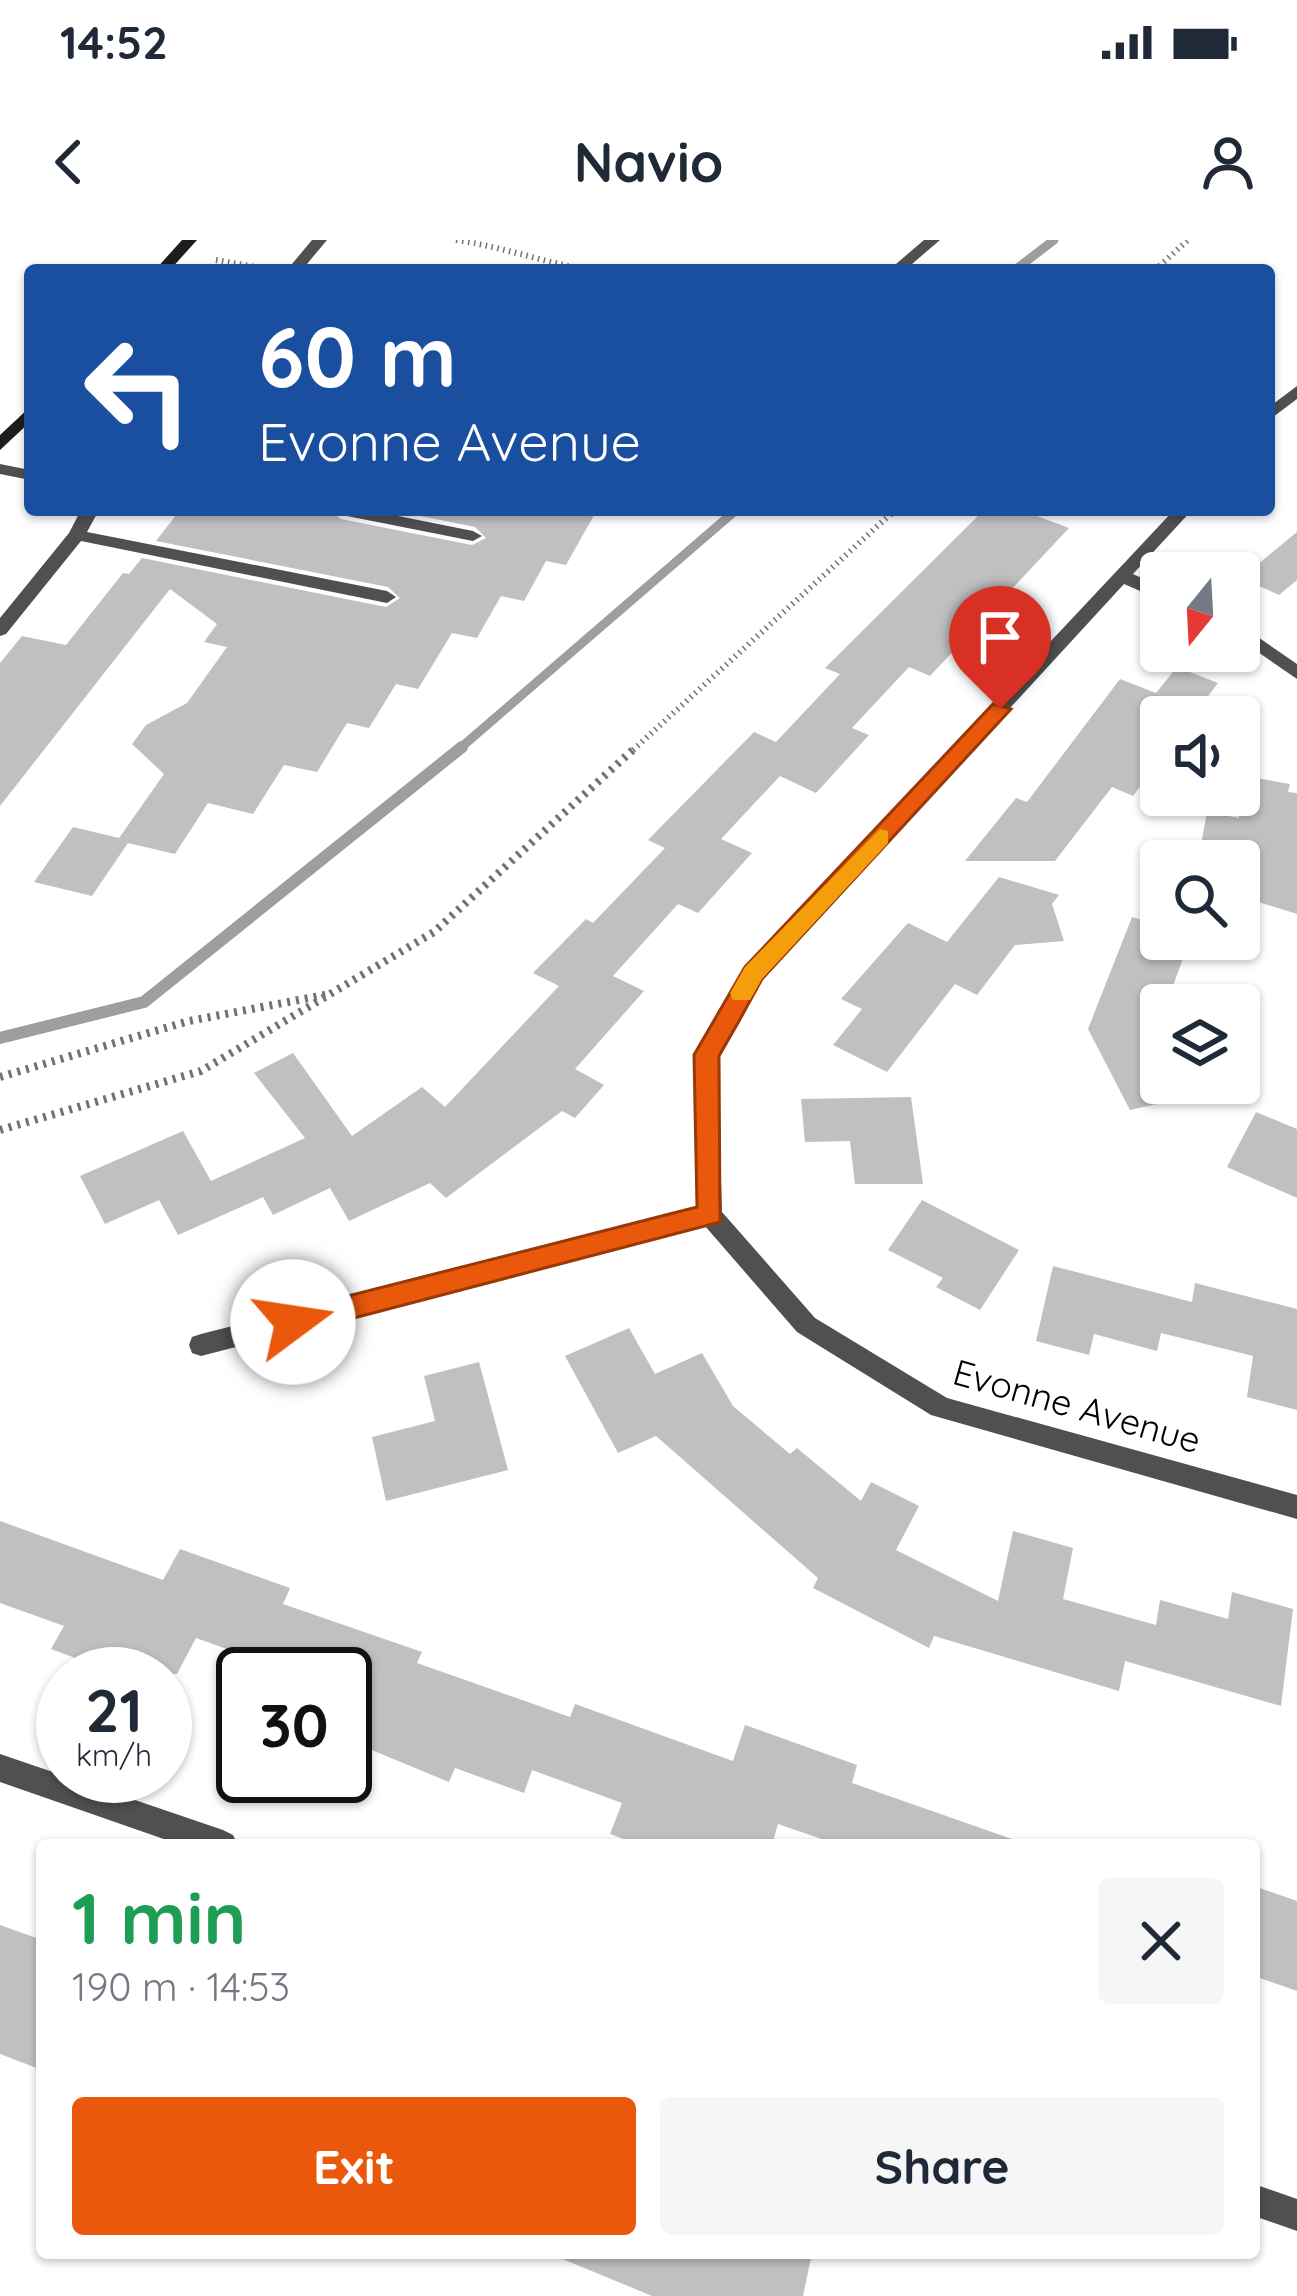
<!DOCTYPE html>
<meta charset="utf-8">
<style>
:root{--surface:#fff;--page:#f6f6f7;--text:#1f2937;--muted:#747a83;--accent:#ea580c}
body{margin:0;font-family:Quicksand,sans-serif;background:var(--page);color:var(--text);height:100vh;display:flex;flex-direction:column;font-size:45px;white-space:nowrap}
*{box-sizing:border-box;margin:0}
p{font-size:39px;color:var(--muted)}
.icon{flex:none;width:66px;height:66px;fill:none;stroke:currentColor;stroke-width:2;stroke-linecap:round;stroke-linejoin:round}
.map{position:relative;flex:1;overflow:hidden}
.details{position:absolute;left:36px;top:1599px;width:1224px;height:420px;display:flex;flex-direction:column;background:var(--surface);border-radius:12px;box-shadow:0 3px 9px #0004}
.details>*{flex:none}
.hud{position:absolute;left:24px;top:24px;width:1251px;height:252px;border-radius:12px;box-shadow:0 3px 9px #0004;background:#1a4fa0;color:#fff;overflow:hidden}
.needle{width:78px;rotate:198deg}
.tools{position:absolute;left:1140px;top:312px;display:grid;gap:24px}
.tools a{display:grid;place-items:center;width:120px;height:120px;border-radius:12px;background:var(--surface);box-shadow:0 3px 9px #0004;font-size:60px}
.speed{position:absolute;left:36px;top:1407px;display:flex;gap:24px;font-size:60px;font-weight:700;text-align:center}
.speed>*{display:grid;place-content:center;width:156px;height:156px;border-radius:50%;background:var(--surface);box-shadow:0 3px 9px #0004;line-height:1}
.speed small{font-size:30px;font-weight:400}
.speed .limit{border:6px solid #111;border-radius:18px;background:#fff;color:#111}
.pin{position:absolute;display:grid;place-items:center;width:102px;height:102px;color:#fff;margin:-123px -51px;border-radius:50% 50% 50% 0;rotate:-45deg;box-shadow:0 0 12px #0007}
.pin .icon{rotate:45deg}
.me{position:absolute;width:132px;margin:-66px;rotate:76deg;stroke-linejoin:round;filter:drop-shadow(0 0 9px #0008)}
.turn{display:flex;align-items:center;gap:42px;height:252px;padding:0 36px;font-size:54px}
.turn .icon{width:156px;height:156px;stroke-width:2.5}
.turn b{display:block;font-size:84px;line-height:102px}
.round{display:grid;place-items:center;flex:none;width:126px;height:126px;border-radius:12px;background:var(--page)}
.overview{display:flex;align-items:center;justify-content:space-between;height:204px;padding:0 36px}
h1{font-size:72px;font-weight:700;line-height:90px;color:#1e9e55}
.cta{display:flex;gap:24px;margin-top:auto;padding:24px 36px}
.cta a{flex:1;height:138px;border-radius:12px;background:var(--accent);color:#fff;font-size:48px;font-weight:700;line-height:138px;text-align:center}
.cta a+a{background:var(--page);color:var(--text)}
.status{display:flex;justify-content:space-between;align-items:center;height:84px;padding:0 60px;background:var(--surface);direction:ltr}
.status svg{height:33px;fill:currentColor}
header{display:flex;justify-content:space-between;align-items:center;height:156px;padding:0 36px;background:var(--surface);font-size:54px;font-weight:700}
.map>svg:first-child{display:block}
.lines{fill:none;stroke-linecap:round;stroke-linejoin:round}
.stream-far1{stroke:#9e9e9e;stroke-width:9}
.stream{stroke:#9e9e9e;stroke-width:12}
.building{fill:#c0c0c0}
.path-far1{stroke:#727272;stroke-width:6;stroke-dasharray:1.5 4.5;stroke-linecap:butt}
.path{stroke:#727272;stroke-width:8;stroke-dasharray:3 6;stroke-linecap:butt}
.lane{fill:#505050;fill-rule:evenodd}
.street{fill:#505050;fill-rule:evenodd}
.secondary{fill:#1d1d1d;fill-rule:evenodd}
.route{fill:#ea580c;stroke:#983908;stroke-width:3}
.slow{fill:#f59e0b}
.labels{text-anchor:middle;stroke-width:12;stroke-linejoin:round;paint-order:stroke}
.street-label{font-size:36px;fill:#000;stroke:#fff}
</style>
<div class="status"><b>14:52</b><svg viewBox="0 0 49 12"><path d="M0 12V9h3v3zM5 12V6h3v6zM10 12V3h3v9zM15 12V0h3v12zM26 1h20v11H26zM47 4h2v5h-2z"/></svg></div>
<header><svg class="icon" aria-label="back" viewBox="0 0 24 24"><path d="M15 5l-7 7 7 7"/></svg>Navio<svg class="icon" aria-label="person" viewBox="0 0 24 24"><circle cx="12" cy="8" r="4"/><path d="M4 21q1-7 8-7t8 7"/></svg></header>
<div class="map">
<svg width="1297" height="2056" viewBox="0 0 1297 2056">
<rect width="100%" height="100%" fill="#fff"/>
<g class="lines">
<path class="stream-far1" d="M 1015,30 L 1054,0
M 458,510 L 736,270"/>
<path class="stream" d="M 0,798 L 144,762 L 462,507"/>
</g>
<path class="building" d="M 180,270 L 329,270 L 341,279 L 472,305 L 486,298 L 475,287 L 391,270 L 597,270 L 566,325 L 546,321 L 524,361 L 501,356 L 477,398 L 452,393 L 418,449 L 396,444 L 369,488 L 347,483 L 317,532 L 284,525 L 253,574 L 208,563 L 175,614 L 128,603 L 92,656 L 34,642 L 73,587 L 119,598 L 164,534 L 132,504 L 146,485 L 187,463 L 227,407 L 204,402 L 217,384 L 170,349 L 0,566 L 0,423 L 22,396 L 66,405 L 123,333 L 129,334 L 142,318 L 386,367 L 400,358 L 388,347 L 156,301 Z
M 984,270 L 1021,270 L 1069,288 L 930,436 L 909,427 L 852,488 L 869,495 L 816,553 L 780,536 L 721,599 L 752,613 L 698,673 L 678,664 L 613,736 L 644,751 L 575,829 L 604,845 L 575,878 L 562,871 L 446,958 L 430,943 L 349,981 L 330,948 L 273,975 L 263,957 L 178,995 L 159,960 L 105,984 L 80,936 L 183,891 L 211,941 L 305,898 L 254,833 L 293,813 L 352,896 L 422,847 L 445,867 L 559,746 L 533,733 L 586,679 L 593,683 L 665,608 L 648,600 L 754,492 L 776,502 L 840,434 L 825,428 Z
M 1297,292 L 1297,340 L 1279,355 L 1241,338 Z
M 1177,427 L 1218,443 L 1192,477 L 1161,477 L 1161,519 L 1133,556 L 1112,547 L 1055,621 L 965,621 L 1016,558 L 1027,562 L 1120,439 L 1156,453 Z
M 1239,535 L 1290,544 L 1288,552 L 1297,553 L 1297,674 L 1239,656 L 1239,621 L 1198,621 L 1207,572 L 1239,578 Z
M 999,637 L 1059,655 L 1052,664 L 1064,701 L 1015,705 L 977,755 L 955,744 L 887,832 L 833,805 L 862,769 L 841,759 L 908,683 L 947,702 Z
M 1132,677 L 1161,685 L 1161,699 L 1190,699 L 1166,765 L 1161,765 L 1156,793 L 1161,802 L 1161,863 L 1130,870 L 1088,789 Z
M 911,857 L 923,944 L 855,944 L 850,901 L 805,902 L 801,859 Z
M 1256,872 L 1297,889 L 1297,958 L 1227,927 Z
M 922,960 L 1019,1010 L 980,1070 L 936,1047 L 943,1038 L 888,1010 Z
M 1053,1026 L 1192,1062 L 1195,1043 L 1297,1069 L 1297,1170 L 1247,1157 L 1253,1116 L 1161,1093 L 1157,1111 L 1094,1094 L 1089,1115 L 1036,1101 Z
M 629,1088 L 655,1134 L 702,1113 L 733,1166 L 790,1214 L 797,1208 L 861,1261 L 871,1242 L 919,1266 L 896,1310 L 998,1361 L 1013,1291 L 1073,1308 L 1063,1359 L 1156,1385 L 1160,1360 L 1228,1379 L 1232,1352 L 1293,1369 L 1281,1466 L 1125,1421 L 1119,1451 L 934,1396 L 929,1408 L 813,1348 L 818,1338 L 656,1196 L 618,1213 L 565,1116 Z
M 479,1122 L 508,1230 L 386,1261 L 372,1197 L 435,1181 L 424,1136 Z
M 0,1281 L 163,1340 L 180,1309 L 290,1348 L 283,1364 L 422,1412 L 417,1423 L 570,1477 L 575,1464 L 733,1521 L 745,1485 L 857,1525 L 852,1543 L 1012,1599 L 1011,1605 L 839,1605 L 778,1584 L 772,1605 L 640,1605 L 610,1594 L 622,1563 L 532,1530 L 524,1553 L 455,1528 L 449,1542 L 345,1499 L 345,1434 L 298,1434 L 196,1398 L 177,1434 L 118,1434 L 51,1409 L 64,1386 L 0,1363 Z
M 1254,1646 L 1297,1661 L 1297,1751 L 1254,1736 Z
M 0,1685 L 42,1700 L 42,1830 L 0,1814 Z
M 548,2013 L 812,2013 L 803,2056 L 652,2056 Z"/>
<g class="lines">
<path class="path-far1" d="M 456,0 C 502,7 541,21 586,30
M 216,20 L 267,29
M 1155,30 L 1188,0
M 633,510 L 895,270"/>
<path class="path" d="M 0,837 L 189,781 L 330,754
M 0,890 L 201,831 L 434,692 L 636,507"/>
<path class="lane" d="M 0,224 L 30,230 L 30,240 L 0,234 Z
M 81,270 L 99,270 L 87,292 L 387,351 L 396,357 L 387,363 L 81,301 L 6,394 L 0,396 L 0,378 L 69,293 Z
M 333,270 L 368,270 L 473,291 L 482,296 L 473,301 L 342,275 Z"/>
<path class="street" d="M 312,0 L 327,0 L 302,30 L 287,30 Z
M 924,0 L 940,0 L 905,30 L 889,30 Z
M 1297,146 L 1297,159 L 1269,180 L 1269,167 Z
M 1174,270 L 1192,270 L 1133,334 L 1161,347 L 1161,360 L 1124,344 L 761,739 L 717,815 L 722,972 L 815,1078 L 947,1158 L 1297,1255 L 1297,1279 L 931,1175 L 797,1092 L 705,986 L 201,1116 L 192,1113 L 189,1105 L 192,1097 L 201,1094 L 698,968 L 695,815 L 745,727 Z
M 1239,384 L 1297,424 L 1297,439 L 1239,399 Z
M 0,1514 L 223,1590 L 233,1595 L 238,1605 L 181,1605 L 0,1542 Z
M 1254,1944 L 1297,1959 L 1297,1991 L 1254,1976 Z"/>
<path class="secondary" d="M 182,0 L 197,0 L 170,30 L 155,30 Z
M 30,167 L 30,182 L 0,210 L 0,195 Z"/>
</g>
<path class="route" d="M 993,464 L 1011,469 L 762,739 L 739,781 L 719,816 L 720,982 L 293,1094 L 283,1090 L 283,1073 L 293,1070 L 697,967 L 694,815 L 745,727 Z"/>
<path class="slow" d="M 880,589 L 888,591 L 888,603 L 762,739 L 750,760 L 733,760 L 730,753 L 745,727 Z"/>
<g class="labels">
<g class="street-label">
<text transform="translate(1077 1166) rotate(16)" y="13">Evonne Avenue</text>
</g>
</g>
</svg>
<div class="tools">
<a><svg class="needle" viewBox="-14 -14 28 28"><path d="M0-13l5 13h-10z" fill="#e53935"/><path d="M0 13l5-13h-10z" fill="#747a83"/></svg></a>
<a><svg class="icon" aria-label="sound" viewBox="0 0 24 24"><path d="M4 9h4l5-4v14l-5-4H4zM17 9q2 3 0 6"/></svg></a>
<a><svg class="icon" aria-label="search" viewBox="0 0 24 24"><circle cx="10" cy="10" r="6"/><path d="M15 15l6 6"/></svg></a>
<a><svg class="icon" aria-label="layers" viewBox="0 0 24 24"><path d="M12 4l9 5-9 5-9-5zM3 14l9 5 9-5"/></svg></a>
</div>
<div class="speed"><div>21<small>km/h</small></div><div class="limit">30</div></div>
<div class="pin" style="left:1000px;top:469px;background:#d93025"><svg class="icon" aria-label="arrive" viewBox="0 0 24 24"><path d="M6 21V4h12l-3 4 3 4H6"/></svg></div>
<svg class="me" style="left:293px;top:1082px" viewBox="-20 -20 40 40"><circle r="19" fill="#fff"/><path d="M0-13L10 11 0 6-10 11z" fill="#ea580c"/></svg>
<div class="hud">
<div class="turn"><svg class="icon" aria-label="left" viewBox="0 0 24 24"><path d="M17 20v-9H6M10 6l-5 5 5 5"/></svg><div><b>60 m</b>Evonne Avenue</div></div>
</div>
<section class="details">
<div class="overview"><div><h1>1 min</h1><p>190 m · 14:53</p></div><a class="round"><svg class="icon" aria-label="close" viewBox="0 0 24 24"><path d="M6 6l12 12M18 6L6 18"/></svg></a></div>
<div class="cta"><a>Exit</a><a>Share</a></div>
</section>
</div>
